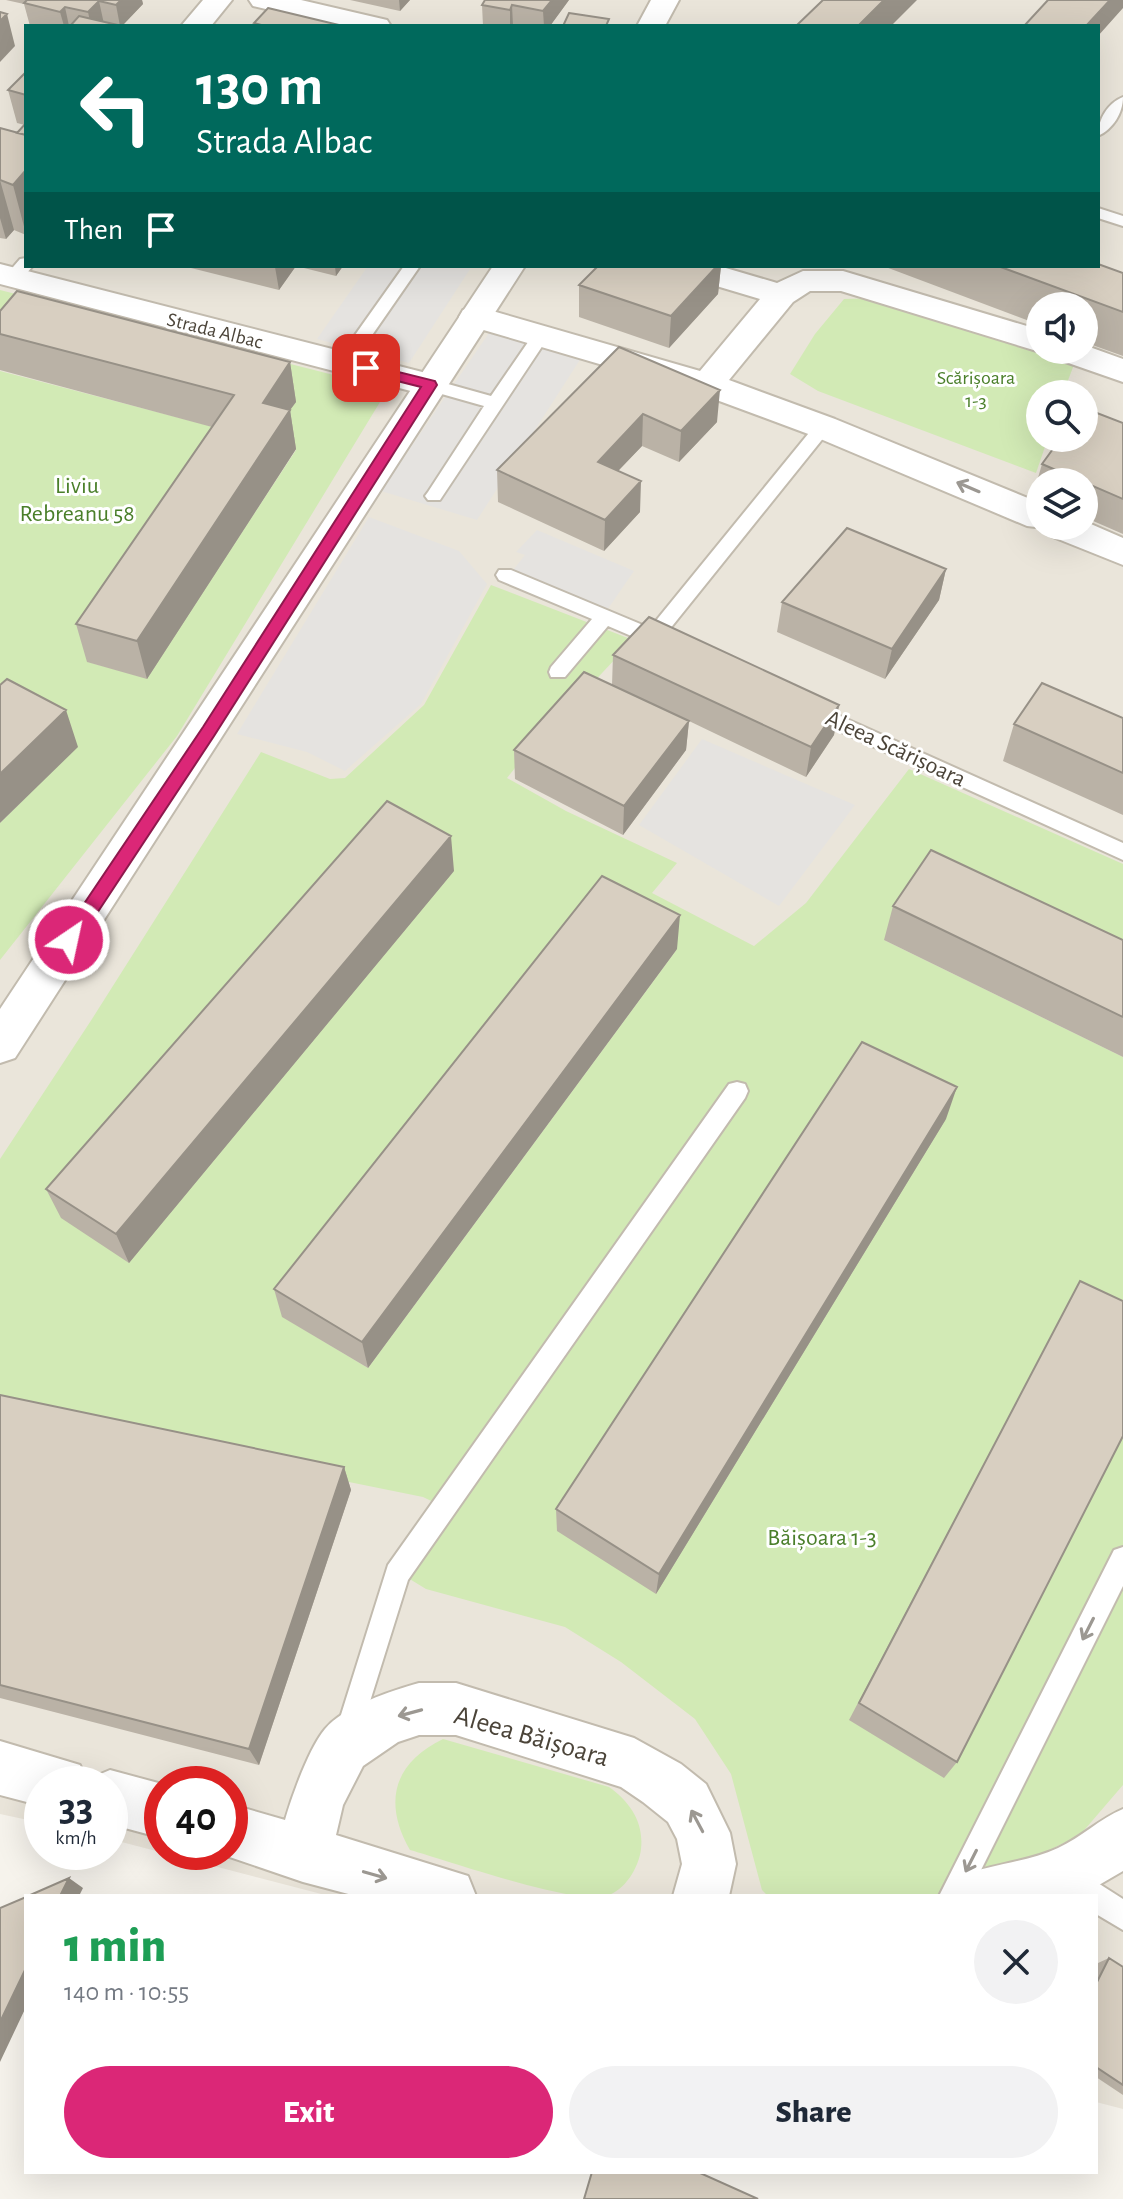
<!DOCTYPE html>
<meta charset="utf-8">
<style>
:root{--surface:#fff;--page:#f2f2f3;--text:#1f2937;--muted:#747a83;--accent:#db2777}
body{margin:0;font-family:"Alegreya Sans",sans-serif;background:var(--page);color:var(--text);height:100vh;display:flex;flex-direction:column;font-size:30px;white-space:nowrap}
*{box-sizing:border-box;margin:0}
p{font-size:26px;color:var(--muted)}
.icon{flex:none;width:44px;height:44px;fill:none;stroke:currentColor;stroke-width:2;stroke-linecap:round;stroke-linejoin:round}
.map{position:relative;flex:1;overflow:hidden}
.drawer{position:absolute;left:24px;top:1894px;width:1074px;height:280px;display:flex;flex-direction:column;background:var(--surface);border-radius:0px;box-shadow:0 8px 32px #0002}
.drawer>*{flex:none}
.guide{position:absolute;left:24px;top:24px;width:1076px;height:244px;border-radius:0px;box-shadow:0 8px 32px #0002;background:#00695c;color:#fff;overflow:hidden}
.buttons{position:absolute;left:1026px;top:292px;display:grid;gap:16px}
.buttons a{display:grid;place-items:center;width:72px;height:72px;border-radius:50%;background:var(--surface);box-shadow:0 8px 32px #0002;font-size:40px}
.speed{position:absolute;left:24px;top:1766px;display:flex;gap:16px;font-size:40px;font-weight:700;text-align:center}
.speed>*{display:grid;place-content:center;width:104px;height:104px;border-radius:50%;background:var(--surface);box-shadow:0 8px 32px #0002;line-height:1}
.speed small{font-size:20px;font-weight:400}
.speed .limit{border:12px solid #d22;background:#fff;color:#111}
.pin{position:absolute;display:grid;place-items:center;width:68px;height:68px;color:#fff;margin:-34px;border-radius:16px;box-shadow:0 4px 12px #0006}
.me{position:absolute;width:88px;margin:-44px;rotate:34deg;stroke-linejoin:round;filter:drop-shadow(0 0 6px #0008)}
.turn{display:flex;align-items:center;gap:28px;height:168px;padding:0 40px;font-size:36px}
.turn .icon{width:104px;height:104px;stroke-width:2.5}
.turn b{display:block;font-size:56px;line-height:68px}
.then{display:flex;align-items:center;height:76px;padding:0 40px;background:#0003;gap:16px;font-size:30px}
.round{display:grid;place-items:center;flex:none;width:84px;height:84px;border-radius:42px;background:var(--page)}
.head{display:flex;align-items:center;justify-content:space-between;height:136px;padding:0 40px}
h1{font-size:48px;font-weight:800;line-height:60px;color:#1e9e55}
.action{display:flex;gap:16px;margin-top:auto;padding:16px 40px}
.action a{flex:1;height:92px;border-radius:48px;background:var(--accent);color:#fff;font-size:32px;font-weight:800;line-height:92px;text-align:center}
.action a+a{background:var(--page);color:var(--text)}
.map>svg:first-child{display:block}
.residential{fill:#eae5da;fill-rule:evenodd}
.green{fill:#d2eab5;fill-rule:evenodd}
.parking{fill:#e5e3e0}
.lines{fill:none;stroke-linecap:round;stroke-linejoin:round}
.service-casing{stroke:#c2bbae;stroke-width:4}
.minor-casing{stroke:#c2bbae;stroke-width:4}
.tertiary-casing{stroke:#c2bbae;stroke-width:4}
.service{fill:#fff;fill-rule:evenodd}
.minor{fill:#fff;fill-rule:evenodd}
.tertiary{fill:#fff;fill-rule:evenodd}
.wall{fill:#bab2a6}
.shaded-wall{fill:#979187}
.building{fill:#d8cfc1;stroke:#979187;stroke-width:2}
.oneway{stroke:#9c9892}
.route{fill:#db2777;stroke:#8e194d;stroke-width:2}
.labels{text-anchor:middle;stroke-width:6;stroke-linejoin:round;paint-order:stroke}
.far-street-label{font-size:20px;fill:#4b4439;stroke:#fff}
.far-park-label{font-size:20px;fill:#4a7f2a;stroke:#fff}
.park-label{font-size:24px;fill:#4a7f2a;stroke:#fff}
.street-label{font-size:24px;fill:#4b4439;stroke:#fff}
.near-street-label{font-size:28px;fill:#4b4439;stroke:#fff}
</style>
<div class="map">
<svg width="1123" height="2199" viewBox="0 0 1123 2199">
<rect width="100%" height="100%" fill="#f6f3ec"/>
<path class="residential" d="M 0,0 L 1123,0 L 1123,2109 L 1096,2102 L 1096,1896 L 329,1896 L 110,1839 L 110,1784 L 42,1784 L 42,1823 L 0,1814 ZM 26,26 L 1098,26 L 1098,266 L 26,266 ZM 1040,306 L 1084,306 L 1084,350 L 1040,350 ZM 1040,394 L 1084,394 L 1084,438 L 1040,438 ZM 1040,482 L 1084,482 L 1084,526 L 1040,526 ZM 162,1784 L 230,1784 L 230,1852 L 162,1852 Z"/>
<path class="green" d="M 0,290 L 373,385 L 380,402 L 177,736 L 0,960 L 0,823 L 77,747 L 0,735 L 0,371 L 241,434 L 88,662 L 146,678 L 296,450 L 0,365 Z
M 879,298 L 1076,359 L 1063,394 L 1040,394 L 1040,438 L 1048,438 L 1036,473 L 818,391 L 790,374 L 815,334 L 844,299 Z
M 491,585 L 633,640 L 527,753 L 507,778 L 566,811 L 677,863 L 652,893 L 754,946 L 806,903 L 909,769 L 1123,864 L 1123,981 L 884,940 L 1123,1057 L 1123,1336 L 1065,1309 L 850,1720 L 944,1777 L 1123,1426 L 1123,1785 L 1080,1835 L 956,1896 L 768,1896 L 762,1890 L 731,1774 L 695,1719 L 621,1662 L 565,1627 L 426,1589 L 408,1578 L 448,1509 L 423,1497 L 0,1411 L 0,1159 L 92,1019 L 261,752 L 330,779 L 345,778 L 424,705 ZM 677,949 L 368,1368 L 283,1317 L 283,1316 Z
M 443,1739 L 609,1787 C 630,1802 644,1822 641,1849 C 639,1867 625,1891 606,1896 C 574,1905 449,1861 410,1850 C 383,1803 393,1763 443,1739 Z"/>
<path class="parking" d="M 368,266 L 472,266 L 409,363 L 317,339 Z
M 491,330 L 583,355 L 477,520 L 381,491 Z
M 369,517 L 459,551 L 487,584 L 421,704 L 345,771 L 307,752 L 237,734 Z
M 537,530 L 634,571 L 605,613 L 510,574 L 525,555 L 516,552 Z
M 702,739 L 855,805 L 779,906 L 639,825 Z"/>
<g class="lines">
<g class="service-casing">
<path id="service" d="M 1123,97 C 1123,113 1113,129 1098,136 C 1098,119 1108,103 1123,97 Z
M 1098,208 L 1123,216 L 1123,226 L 1098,218 Z
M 26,258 L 26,266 L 32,267 L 19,282 L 7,282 L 7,274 L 20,259 Z
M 404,266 L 420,266 L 350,367 L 338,367 L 336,363 L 338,359 Z
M 541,331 L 549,336 L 440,500 L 428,500 L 425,496 L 428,492 L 484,406 L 424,389 L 422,385 L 424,381 L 430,379 L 491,396 L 535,332 Z
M 823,421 L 832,427 L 829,431 L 665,635 L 673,642 L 671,647 L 657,647 L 608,626 L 565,677 L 551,677 L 549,672 L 551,667 L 592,619 L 499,580 L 496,575 L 499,570 L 511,570 L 650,628 L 817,423 Z
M 811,703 L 1123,843 L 1123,860 L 804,715 L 801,710 L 804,705 Z
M 737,1082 L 745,1084 L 748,1091 L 745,1098 L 408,1580 L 357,1743 L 348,1747 L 339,1743 L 335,1734 L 388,1565 L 729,1084 Z
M 1123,1547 L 1123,1586 L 968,1896 L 939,1896 L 1114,1550 Z
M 1065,1862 L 1123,1899 L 1123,1930 L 1096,1914 L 1096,1896 C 1076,1896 1060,1897 1051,1876 L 1055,1866 Z"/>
</g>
<g class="minor-casing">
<path id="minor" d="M 203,0 L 232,0 L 211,26 L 181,26 Z
M 249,0 L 301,0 L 387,20 L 391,26 L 339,26 L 253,6 Z
M 0,264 L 430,374 L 442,377 L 447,385 L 442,393 L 430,396 L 0,284 Z
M 668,266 L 719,266 L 777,283 L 803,271 L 843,271 L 1040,330 L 1040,350 L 1047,350 L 1040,352 L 841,291 L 810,291 L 793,302 L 729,380 L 835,419 L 1040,503 L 1040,526 L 1084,526 L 1084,521 L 1123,538 L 1123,565 L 1048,535 L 1044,528 L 1027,526 L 811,435 L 695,392 L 463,324 L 459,317 L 463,310 L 475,306 L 700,371 L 760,299 L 673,273 Z
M 1084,345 L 1123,359 L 1123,382 L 1054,358 L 1049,350 L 1084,350 Z
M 419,1683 L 456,1683 L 634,1738 L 681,1764 L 706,1784 L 730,1833 L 736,1864 L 729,1896 L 673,1896 L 682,1864 L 677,1839 L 668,1822 L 643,1802 L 621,1787 L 456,1735 L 419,1735 L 398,1742 L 363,1766 L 343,1805 L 336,1835 L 468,1876 L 476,1896 L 356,1896 L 303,1882 L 215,1852 L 230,1852 L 230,1804 L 285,1820 C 292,1796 309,1748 325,1729 C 344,1706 391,1691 419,1683 Z
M 0,1741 L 80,1765 L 88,1784 L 42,1784 L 42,1806 L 0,1795 Z
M 110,1770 L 162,1784 L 162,1838 L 110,1824 L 110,1784 L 88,1784 L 91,1778 Z
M 1123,1809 L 1123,1871 L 1080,1896 L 952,1896 L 960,1876 C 992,1864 1028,1862 1058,1848 C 1082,1837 1099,1819 1123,1809 Z"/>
</g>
<g class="tertiary-casing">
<path id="tertiary" d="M 651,0 L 679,0 L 665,26 L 637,26 Z
M 493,266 L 525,266 L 15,1058 L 0,1063 L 0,1009 Z"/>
</g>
<use href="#service" class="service"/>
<use href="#minor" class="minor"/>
<use href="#tertiary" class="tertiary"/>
</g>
<path class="wall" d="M 6,0 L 142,0 L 143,4 L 122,26 L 30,26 L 24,4 Z
M 350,0 L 410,0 L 400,11 Z
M 485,0 L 569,0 L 550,26 L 483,26 L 482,5 Z
M 26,72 L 26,235 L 14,230 L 6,239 L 0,238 L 0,128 L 17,133 L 25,125 L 17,123 L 8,90 Z
M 183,266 L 343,266 L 336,276 L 296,266 L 279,290 Z
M 598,266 L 721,266 L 718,294 L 669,348 L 579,317 L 579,285 Z
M 883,266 L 1098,266 L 1123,273 L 1123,356 L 1084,342 L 1084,306 L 1040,306 L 1040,325 Z
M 0,311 L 290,362 L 296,402 L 290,410 L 296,449 L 147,679 L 87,662 L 76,624 L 212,427 L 0,370 Z
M 619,347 L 717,422 L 679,462 L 642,446 L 618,471 L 640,512 L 604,551 L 498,502 L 497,470 Z
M 1123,423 L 1123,534 L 1084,517 L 1084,482 L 1040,482 L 1040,498 L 1033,495 L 1042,464 Z
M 946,569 L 939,600 L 885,679 L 777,632 L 782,602 Z
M 613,655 L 839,705 L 834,735 L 806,777 L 689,721 L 686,750 L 623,835 L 515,779 L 514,750 L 612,685 Z
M 1123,718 L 1123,815 L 1003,761 L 1014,724 Z
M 454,871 L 129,1263 L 61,1218 L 46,1189 Z
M 893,906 L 1123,940 L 1123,1057 L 884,940 Z
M 677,949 L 368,1368 L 282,1317 L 274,1289 Z
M 946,1119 L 656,1594 L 557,1531 L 556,1509 Z
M 1080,1281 L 957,1762 L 944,1778 L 849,1720 Z
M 0,1395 L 344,1467 L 351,1490 L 259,1765 L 0,1698 Z
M 1109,1958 L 1123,1967 L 1123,2095 L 1096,2077 L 1096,1968 L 1098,1963 Z"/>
<path class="shaded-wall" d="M 121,0 L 142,0 L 143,4 L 122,26 L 120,26 L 116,5 Z
M 399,0 L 410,0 L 400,11 Z
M 552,0 L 569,0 L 550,26 L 544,26 L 543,11 Z
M 884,0 L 917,0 L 891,26 L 858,26 Z
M 1110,0 L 1123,0 L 1123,8 L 1098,36 L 1098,26 L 1086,26 Z
M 99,1 L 104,24 L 91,26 L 88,12 Z
M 512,5 L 513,26 L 510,26 L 510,10 Z
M 65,7 L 69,26 L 64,26 L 60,12 Z
M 7,14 L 15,46 L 0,62 L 0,21 Z
M 26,170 L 26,234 L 13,185 Z
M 0,180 L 14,230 L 6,239 L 0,218 Z
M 276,266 L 296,266 L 279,290 L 275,267 Z
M 335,266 L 343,266 L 336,276 Z
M 717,266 L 721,266 L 718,294 L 669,348 L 671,316 Z
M 290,362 L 296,402 L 290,410 L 296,449 L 147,679 L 137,641 L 263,403 Z
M 720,390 L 717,422 L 679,462 L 681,431 Z
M 643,414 L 642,446 L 597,493 L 598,462 Z
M 641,481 L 640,512 L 604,551 L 605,520 Z
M 946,569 L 939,600 L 885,679 L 892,649 Z
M 839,705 L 834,735 L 806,777 L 811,747 Z
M 66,710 L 78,747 L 0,823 L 0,774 Z
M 689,721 L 686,750 L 623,835 L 624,806 Z
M 451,836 L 454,871 L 129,1263 L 116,1234 Z
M 680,915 L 677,949 L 368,1368 L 362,1342 Z
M 957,1087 L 946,1119 L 656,1594 L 659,1574 Z
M 344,1467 L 351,1490 L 259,1765 L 249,1749 Z
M 69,1878 L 83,1888 L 79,1896 L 60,1896 Z
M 26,1968 L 26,2007 L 0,2062 L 0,2022 Z"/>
<path class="building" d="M 27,0 L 121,0 L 116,5 L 99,1 L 88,12 L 65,7 L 60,12 L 24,3 Z
M 485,0 L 552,0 L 543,11 L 512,5 L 510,10 L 482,5 Z
M 823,0 L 884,0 L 858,26 L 796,26 Z
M 1048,0 L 1110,0 L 1086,26 L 1024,26 Z
M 268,8 L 343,26 L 265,26 L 254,23 Z
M 0,12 L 7,14 L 0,21 Z
M 569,13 L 609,19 L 606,26 L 563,26 Z
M 79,16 L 122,26 L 70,26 Z
M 26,72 L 26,95 L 8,90 Z
M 26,123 L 26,135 L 17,133 Z
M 0,128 L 26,135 L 26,170 L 13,185 L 0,180 Z
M 1098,264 L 1123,273 L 1123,312 L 998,266 L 1098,266 Z
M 598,266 L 717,266 L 671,316 L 579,285 Z
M 17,291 L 290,362 L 263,403 L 290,410 L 137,641 L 76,624 L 234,395 L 0,334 L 0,311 Z
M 619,347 L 720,390 L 681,431 L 643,414 L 598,462 L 641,481 L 605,520 L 497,470 Z
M 1084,408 L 1123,423 L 1123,499 L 1042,464 L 1061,438 L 1084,438 Z
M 847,528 L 946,569 L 892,649 L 782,602 Z
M 649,617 L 839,705 L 811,747 L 613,655 Z
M 584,672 L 689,721 L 624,806 L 514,750 Z
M 7,679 L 66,710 L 0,774 L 0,685 Z
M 1042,683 L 1123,718 L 1123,773 L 1014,724 Z
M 387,801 L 451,836 L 116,1234 L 46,1189 Z
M 931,850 L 1123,940 L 1123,1017 L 893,906 Z
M 602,876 L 680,915 L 362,1342 L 274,1289 Z
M 862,1042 L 957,1087 L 659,1574 L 556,1509 Z
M 1080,1281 L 1123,1301 L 1123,1436 L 957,1762 L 859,1703 Z
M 0,1395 L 344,1467 L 249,1749 L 0,1685 Z
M 69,1878 L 60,1896 L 28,1896 Z
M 26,1897 L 26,1968 L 0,2022 L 0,1908 Z
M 1109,1958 L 1123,1967 L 1123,2085 L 1096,2067 L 1096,1984 Z
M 592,2172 L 698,2172 L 758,2199 L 584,2199 Z"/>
<defs><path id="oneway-shaft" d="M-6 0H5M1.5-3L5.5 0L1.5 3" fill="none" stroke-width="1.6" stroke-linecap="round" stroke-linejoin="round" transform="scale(2)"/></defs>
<g class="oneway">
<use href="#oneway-shaft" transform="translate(968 487) rotate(-157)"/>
<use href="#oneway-shaft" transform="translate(1088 1629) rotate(117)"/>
<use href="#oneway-shaft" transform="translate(410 1713) rotate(165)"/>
<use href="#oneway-shaft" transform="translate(697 1821) rotate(-118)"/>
<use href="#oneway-shaft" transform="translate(971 1861) rotate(117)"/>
<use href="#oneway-shaft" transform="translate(375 1875) rotate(16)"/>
</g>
<path class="route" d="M 366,364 L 435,381 L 437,385 L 214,736 L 76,945 L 63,945 L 61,940 L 63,935 L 203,727 L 421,387 L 361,372 L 359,368 Z"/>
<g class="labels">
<g class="far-street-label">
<text transform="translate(215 330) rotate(14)" y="7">Strada Albac</text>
</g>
<g class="far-park-label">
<text x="976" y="384">Scărișoara<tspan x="976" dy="23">1-3</tspan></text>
</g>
<g class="park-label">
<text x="77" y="493">Liviu<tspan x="77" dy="28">Rebreanu 58</tspan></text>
<text x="822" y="1545">Băișoara 1-3</text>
</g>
<g class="street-label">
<text transform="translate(896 748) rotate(25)" y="8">Aleea Scărișoara</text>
</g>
<g class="near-street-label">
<text transform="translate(532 1735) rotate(16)" y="10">Aleea Băișoara</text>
</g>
</g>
</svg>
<div class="buttons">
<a><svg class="icon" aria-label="sound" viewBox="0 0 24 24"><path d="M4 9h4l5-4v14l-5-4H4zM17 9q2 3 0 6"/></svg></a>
<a><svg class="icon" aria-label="search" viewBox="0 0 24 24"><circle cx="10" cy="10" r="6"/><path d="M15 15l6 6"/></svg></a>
<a><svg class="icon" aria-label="layers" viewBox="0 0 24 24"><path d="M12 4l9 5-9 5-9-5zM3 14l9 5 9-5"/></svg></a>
</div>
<div class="speed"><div>33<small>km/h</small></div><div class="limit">40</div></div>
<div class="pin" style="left:366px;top:368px;background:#d93025"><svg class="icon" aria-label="arrive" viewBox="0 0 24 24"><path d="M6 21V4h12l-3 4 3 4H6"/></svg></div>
<svg class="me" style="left:69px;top:940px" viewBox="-20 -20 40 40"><circle r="17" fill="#db2777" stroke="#fff" stroke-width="3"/><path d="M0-11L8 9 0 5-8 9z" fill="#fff"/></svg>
<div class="guide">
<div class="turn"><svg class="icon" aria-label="left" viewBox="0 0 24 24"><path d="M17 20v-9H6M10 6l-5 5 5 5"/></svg><div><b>130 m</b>Strada Albac</div></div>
<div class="then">Then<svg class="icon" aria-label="arrive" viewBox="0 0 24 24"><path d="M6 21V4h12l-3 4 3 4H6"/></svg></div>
</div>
<section class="drawer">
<div class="head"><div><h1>1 min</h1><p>140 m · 10:55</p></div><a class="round"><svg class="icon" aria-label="close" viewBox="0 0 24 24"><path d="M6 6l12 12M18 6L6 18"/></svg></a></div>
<div class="action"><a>Exit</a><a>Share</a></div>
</section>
</div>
